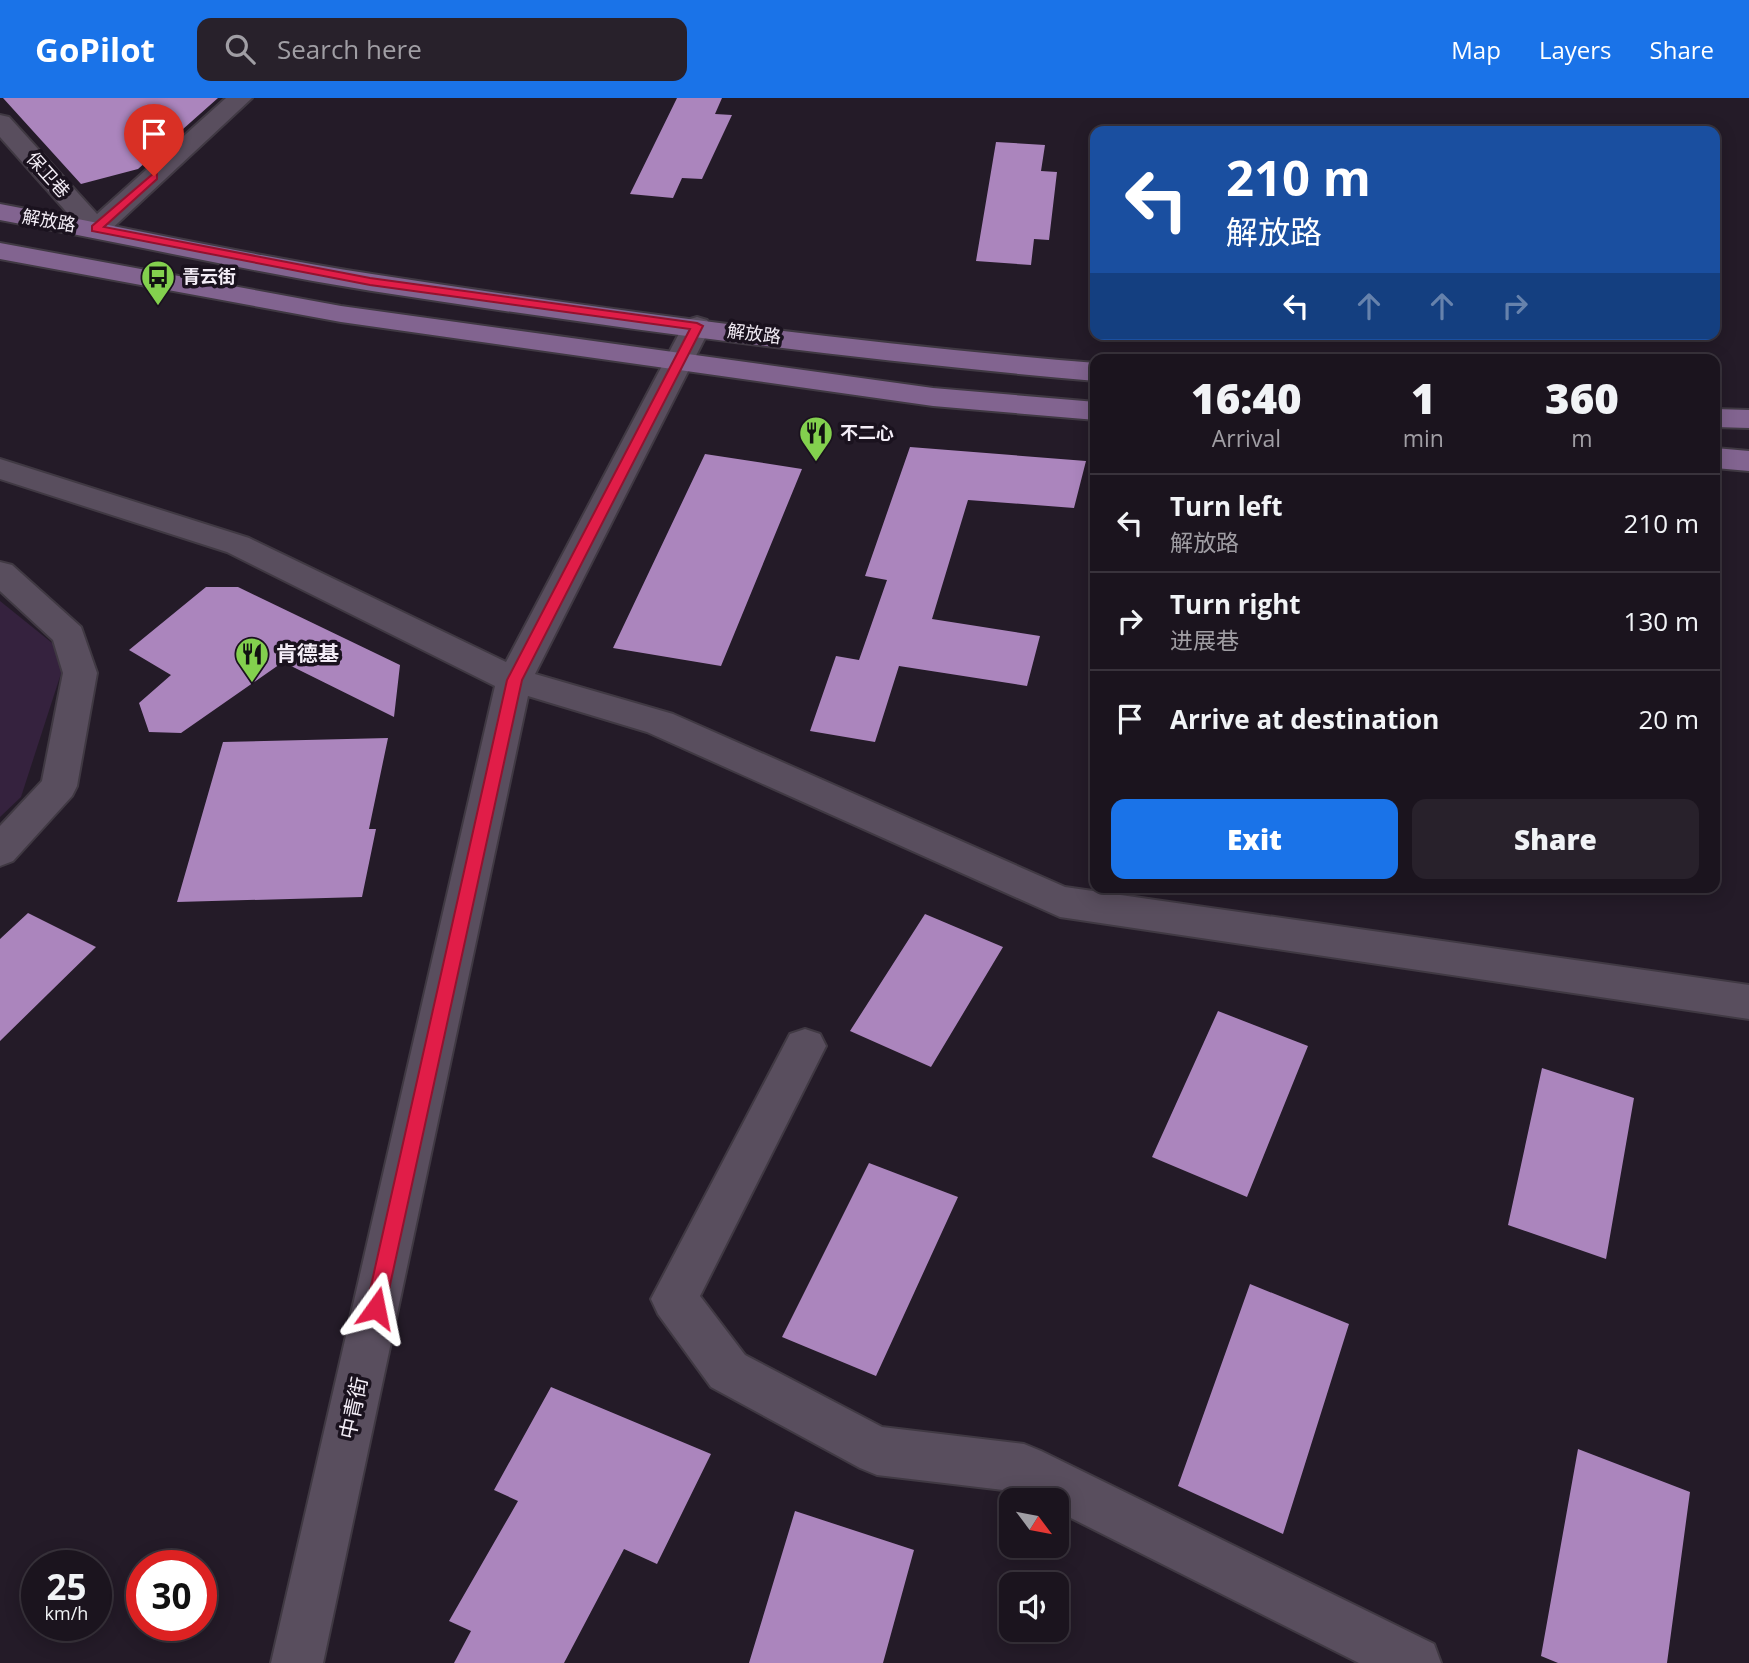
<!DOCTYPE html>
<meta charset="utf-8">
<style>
:root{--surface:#1b141e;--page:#28212b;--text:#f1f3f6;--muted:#a09ea4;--line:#39333c;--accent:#1a73e8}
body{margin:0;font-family:"Open Sans","Noto Sans SC",sans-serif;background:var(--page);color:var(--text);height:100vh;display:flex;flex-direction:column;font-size:26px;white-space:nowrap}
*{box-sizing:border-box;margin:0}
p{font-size:23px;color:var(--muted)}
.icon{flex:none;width:38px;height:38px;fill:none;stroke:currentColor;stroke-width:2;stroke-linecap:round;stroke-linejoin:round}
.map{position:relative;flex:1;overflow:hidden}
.sheet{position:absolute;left:1090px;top:256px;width:630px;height:539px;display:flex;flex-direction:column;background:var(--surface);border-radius:14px;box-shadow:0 4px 18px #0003,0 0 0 2px var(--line)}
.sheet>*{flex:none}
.hud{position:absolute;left:1090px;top:28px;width:630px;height:214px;border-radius:14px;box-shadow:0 4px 18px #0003,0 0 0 2px var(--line);background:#1a4fa0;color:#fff;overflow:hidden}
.needle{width:46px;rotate:122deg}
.tools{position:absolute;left:999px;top:1390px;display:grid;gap:14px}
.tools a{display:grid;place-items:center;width:70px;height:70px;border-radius:14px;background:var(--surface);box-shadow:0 4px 18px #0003,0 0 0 2px var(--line);font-size:35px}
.speed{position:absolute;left:21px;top:1452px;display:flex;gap:14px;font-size:35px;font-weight:700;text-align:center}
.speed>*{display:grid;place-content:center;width:91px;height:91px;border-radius:50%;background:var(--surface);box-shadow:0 4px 18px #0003,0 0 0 2px var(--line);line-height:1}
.speed small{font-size:18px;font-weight:400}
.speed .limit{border:10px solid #d22;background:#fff;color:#111}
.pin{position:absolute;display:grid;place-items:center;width:60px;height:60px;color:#fff;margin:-72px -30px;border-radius:50% 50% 50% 0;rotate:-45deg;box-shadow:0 0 7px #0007}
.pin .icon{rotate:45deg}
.me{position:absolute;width:77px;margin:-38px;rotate:12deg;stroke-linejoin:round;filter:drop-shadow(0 0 5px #0008)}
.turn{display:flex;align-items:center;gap:24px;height:147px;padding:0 21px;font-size:32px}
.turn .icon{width:91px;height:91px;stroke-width:2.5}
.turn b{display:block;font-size:49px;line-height:60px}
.lanes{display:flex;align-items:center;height:66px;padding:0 21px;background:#0003;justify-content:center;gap:35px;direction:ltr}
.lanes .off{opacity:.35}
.eta{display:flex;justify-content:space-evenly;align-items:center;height:119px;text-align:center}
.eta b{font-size:42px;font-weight:800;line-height:49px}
.action{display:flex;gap:14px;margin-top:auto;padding:14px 21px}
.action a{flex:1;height:80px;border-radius:14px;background:var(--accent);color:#fff;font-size:28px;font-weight:800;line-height:80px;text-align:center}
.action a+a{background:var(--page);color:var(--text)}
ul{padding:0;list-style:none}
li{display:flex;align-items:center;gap:21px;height:98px;padding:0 21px;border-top:2px solid var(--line)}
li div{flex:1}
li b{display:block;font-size:26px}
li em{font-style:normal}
header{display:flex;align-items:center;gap:42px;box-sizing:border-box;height:98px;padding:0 35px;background:var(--accent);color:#fff}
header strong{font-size:33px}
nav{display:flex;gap:38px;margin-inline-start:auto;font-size:24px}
.search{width:490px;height:63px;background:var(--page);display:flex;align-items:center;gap:18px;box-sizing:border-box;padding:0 24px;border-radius:14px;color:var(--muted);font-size:26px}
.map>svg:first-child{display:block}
.green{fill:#35223e}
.building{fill:#ab85bd}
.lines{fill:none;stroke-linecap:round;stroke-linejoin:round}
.street-casing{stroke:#403943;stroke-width:4}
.primary-casing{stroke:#403943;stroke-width:4}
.street{fill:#594e5e;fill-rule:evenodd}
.primary{fill:#826490;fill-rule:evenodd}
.route{fill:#e11d48;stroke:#92132f;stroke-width:2}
.labels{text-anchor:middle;stroke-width:7;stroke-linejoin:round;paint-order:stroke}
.far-street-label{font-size:18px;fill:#f3edf6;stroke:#1a121e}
.far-poi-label{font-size:18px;font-weight:bold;fill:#f3edf6;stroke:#1a121e;text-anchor:start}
.poi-label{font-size:21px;font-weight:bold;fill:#f3edf6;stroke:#1a121e;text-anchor:start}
.street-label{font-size:21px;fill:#f3edf6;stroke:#1a121e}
</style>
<header>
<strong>GoPilot</strong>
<div class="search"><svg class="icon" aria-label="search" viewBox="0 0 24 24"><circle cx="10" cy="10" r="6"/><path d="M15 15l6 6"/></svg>Search here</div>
<nav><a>Map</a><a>Layers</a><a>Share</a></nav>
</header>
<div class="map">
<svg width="1749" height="1565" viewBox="0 0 1749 1565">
<rect width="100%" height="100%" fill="#241b28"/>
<path class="green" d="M 0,503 L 67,557 L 21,699 L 0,719 Z"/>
<path class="building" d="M 3,0 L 218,0 L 138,71 L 81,86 Z
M 677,0 L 722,0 L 715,16 L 732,17 L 702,81 L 682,80 L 673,100 L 630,96 Z
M 996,44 L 1045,47 L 1041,73 L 1057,74 L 1049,142 L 1034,141 L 1031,167 L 976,163 Z
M 910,349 L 1086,363 L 1074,410 L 968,402 L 932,521 L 1040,538 L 1027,588 L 899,568 L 875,644 L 810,633 L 836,558 L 859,562 L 887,482 L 865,478 Z
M 705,356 L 802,371 L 721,568 L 613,550 Z
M 206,489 L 238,489 L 400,567 L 394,619 L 283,564 L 181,635 L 149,634 L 139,605 L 171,577 L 129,552 Z
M 388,640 L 369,731 L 376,731 L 362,799 L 177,804 L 223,644 Z
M 28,815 L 96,849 L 0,943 L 0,841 Z
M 925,816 L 1003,849 L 931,969 L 850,933 Z
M 1218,913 L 1308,948 L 1247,1099 L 1152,1059 Z
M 1542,970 L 1634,1000 L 1606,1161 L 1508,1127 Z
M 869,1065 L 958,1099 L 876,1278 L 782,1239 Z
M 1250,1186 L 1349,1226 L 1283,1436 L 1178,1388 Z
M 551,1289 L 711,1356 L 657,1466 L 624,1451 L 564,1565 L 454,1565 L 471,1533 L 449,1523 L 518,1403 L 494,1392 Z
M 1578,1351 L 1690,1394 L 1667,1565 L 1558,1565 L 1541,1558 Z
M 795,1413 L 914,1452 L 883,1565 L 749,1565 Z"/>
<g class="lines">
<g class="street-casing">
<path id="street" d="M 226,0 L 252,0 L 105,137 L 96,139 L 87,137 L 0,39 L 0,17 L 9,19 L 97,116 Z
M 697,219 L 707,222 L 711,228 L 535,576 L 673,616 L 1065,789 L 1749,887 L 1749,921 L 1060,819 L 647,634 L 528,598 L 323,1565 L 271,1565 L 495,588 L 227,454 L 0,381 L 0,361 L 249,440 L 506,564 L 683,228 L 687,222 Z
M 0,464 L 12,467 L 81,529 L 97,575 L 77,688 L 72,698 L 13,763 L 0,768 L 0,728 L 42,683 L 63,575 L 53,542 L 0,493 Z
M 805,931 L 820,936 L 826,948 L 700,1198 L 745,1257 L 882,1329 L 1024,1346 L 1041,1353 L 1434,1546 L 1441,1565 L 1359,1565 L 1057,1413 L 1057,1402 L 1035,1402 L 1020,1394 L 877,1377 L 860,1370 L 711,1289 L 658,1216 L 651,1201 L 790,936 Z"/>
</g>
<g class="primary-casing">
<path id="primary" d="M 0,106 C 124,129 248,157 372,176 C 612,213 854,245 1096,265 L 1096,283 C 854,262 612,230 372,193 C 247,173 124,145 0,122 Z
M 0,145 L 341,208 L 933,290 L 1096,304 L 1096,322 L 933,308 L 341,224 L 0,161 Z
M 1715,311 L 1749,312 L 1749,330 L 1715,329 Z
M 1715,350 L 1749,353 L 1749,373 L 1715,370 Z"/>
</g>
<use href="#street" class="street"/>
<use href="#primary" class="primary"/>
</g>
<path class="route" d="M 154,75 L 157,76 L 157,81 L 104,129 L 370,180 L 697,225 L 703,228 L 522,582 L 385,1210 L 382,1216 L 376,1219 L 369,1216 L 366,1210 L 507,582 L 690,231 L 370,187 L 92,133 L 92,128 Z"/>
<defs>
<g id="bus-pin" transform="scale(1.75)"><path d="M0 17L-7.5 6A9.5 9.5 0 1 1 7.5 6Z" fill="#83d04e" stroke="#1a121e"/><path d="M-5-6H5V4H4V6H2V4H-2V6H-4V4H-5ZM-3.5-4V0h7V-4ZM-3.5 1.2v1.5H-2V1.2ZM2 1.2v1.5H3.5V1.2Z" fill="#111"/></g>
<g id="restaurant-pin" transform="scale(1.75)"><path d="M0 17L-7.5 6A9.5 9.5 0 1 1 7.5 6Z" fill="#83d04e" stroke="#1a121e"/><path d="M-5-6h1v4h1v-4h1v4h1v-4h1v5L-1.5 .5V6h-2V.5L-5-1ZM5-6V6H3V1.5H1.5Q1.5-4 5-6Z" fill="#111"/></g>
</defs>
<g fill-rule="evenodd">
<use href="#bus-pin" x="158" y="179"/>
<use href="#restaurant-pin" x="816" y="335"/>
<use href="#restaurant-pin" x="252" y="556"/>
</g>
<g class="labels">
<g class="far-street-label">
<text transform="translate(48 77) rotate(48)" y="6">保卫巷</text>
<text transform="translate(49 123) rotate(10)" y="6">解放路</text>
<text transform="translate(754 236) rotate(7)" y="6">解放路</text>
</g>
<g class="far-poi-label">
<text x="182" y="185">青云街</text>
<text x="840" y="341">不二心</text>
</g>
<g class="poi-label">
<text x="276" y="563">肯德基</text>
</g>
<g class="street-label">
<text transform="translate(354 1310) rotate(-78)" y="7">中青街</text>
</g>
</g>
</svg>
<div class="tools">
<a><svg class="needle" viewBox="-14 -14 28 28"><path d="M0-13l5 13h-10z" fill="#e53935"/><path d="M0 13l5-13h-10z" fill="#a09ea4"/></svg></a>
<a><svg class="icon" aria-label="sound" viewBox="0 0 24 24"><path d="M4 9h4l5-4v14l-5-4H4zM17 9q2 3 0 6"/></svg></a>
</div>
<div class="speed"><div>25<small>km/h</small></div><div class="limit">30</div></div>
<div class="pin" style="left:154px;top:78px;background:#d93025"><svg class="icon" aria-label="arrive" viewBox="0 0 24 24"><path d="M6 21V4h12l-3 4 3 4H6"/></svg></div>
<svg class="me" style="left:376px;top:1210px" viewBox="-20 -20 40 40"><path d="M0-17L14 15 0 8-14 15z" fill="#e11d48" stroke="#fff" stroke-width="4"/></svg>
<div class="hud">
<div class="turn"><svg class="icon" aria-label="left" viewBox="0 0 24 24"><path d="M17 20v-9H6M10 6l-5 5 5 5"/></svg><div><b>210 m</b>解放路</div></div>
<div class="lanes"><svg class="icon" aria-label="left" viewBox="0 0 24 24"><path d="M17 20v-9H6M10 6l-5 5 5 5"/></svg><svg class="icon off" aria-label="ahead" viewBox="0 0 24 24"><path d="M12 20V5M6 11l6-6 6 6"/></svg><svg class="icon off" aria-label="ahead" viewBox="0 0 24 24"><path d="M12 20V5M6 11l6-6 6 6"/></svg><svg class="icon off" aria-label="right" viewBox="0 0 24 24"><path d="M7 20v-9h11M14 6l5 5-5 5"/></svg></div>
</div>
<section class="sheet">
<div class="eta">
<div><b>16:40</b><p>Arrival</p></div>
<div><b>1</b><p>min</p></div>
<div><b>360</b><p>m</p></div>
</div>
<ul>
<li><svg class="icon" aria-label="left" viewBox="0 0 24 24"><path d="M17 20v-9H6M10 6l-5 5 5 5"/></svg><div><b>Turn left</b><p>解放路</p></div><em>210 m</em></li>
<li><svg class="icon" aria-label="right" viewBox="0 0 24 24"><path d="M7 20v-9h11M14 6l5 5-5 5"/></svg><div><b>Turn right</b><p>进展巷</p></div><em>130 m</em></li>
<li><svg class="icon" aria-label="arrive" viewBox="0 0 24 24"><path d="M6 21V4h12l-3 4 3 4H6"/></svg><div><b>Arrive at destination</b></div><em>20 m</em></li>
</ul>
<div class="action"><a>Exit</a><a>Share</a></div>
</section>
</div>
